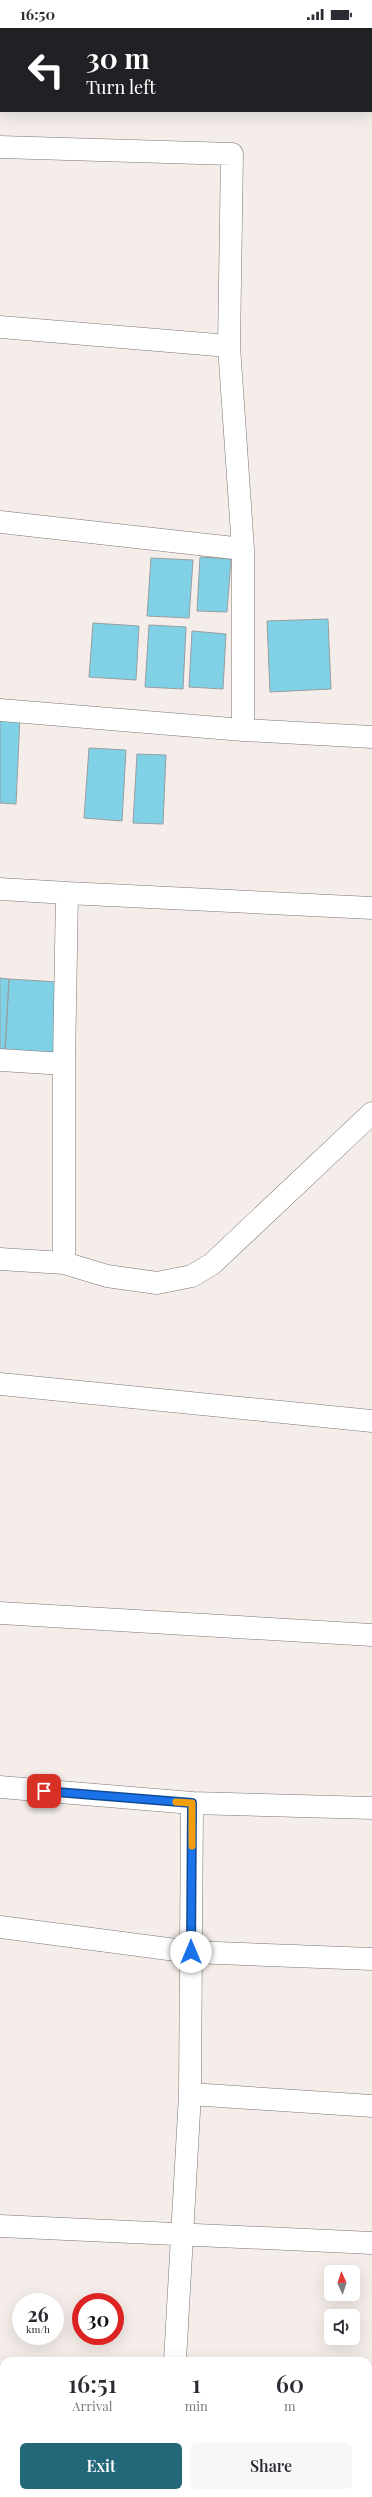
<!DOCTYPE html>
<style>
:root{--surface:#fff;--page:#f7f7f7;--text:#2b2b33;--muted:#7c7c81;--accent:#226878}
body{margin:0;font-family:"Playfair Display",serif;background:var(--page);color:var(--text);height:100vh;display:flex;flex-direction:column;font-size:15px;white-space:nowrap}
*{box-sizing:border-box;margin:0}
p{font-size:13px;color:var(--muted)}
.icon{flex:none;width:22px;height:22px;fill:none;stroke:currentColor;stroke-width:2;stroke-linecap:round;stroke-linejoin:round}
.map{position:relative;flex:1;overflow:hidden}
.side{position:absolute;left:0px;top:2329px;width:372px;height:140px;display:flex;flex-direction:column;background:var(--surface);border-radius:12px 12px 0 0;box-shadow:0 4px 16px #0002}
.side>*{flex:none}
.banner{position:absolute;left:0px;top:0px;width:372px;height:84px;box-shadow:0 4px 16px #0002;background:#202124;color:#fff;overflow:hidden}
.needle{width:26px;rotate:357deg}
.tools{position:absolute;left:324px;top:2237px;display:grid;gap:8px}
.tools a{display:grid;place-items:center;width:36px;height:36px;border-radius:6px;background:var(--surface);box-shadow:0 4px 16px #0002;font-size:20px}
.speed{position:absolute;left:12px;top:2265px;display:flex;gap:8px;font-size:20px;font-weight:700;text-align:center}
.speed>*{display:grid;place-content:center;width:52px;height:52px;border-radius:50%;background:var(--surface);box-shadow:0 4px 16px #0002;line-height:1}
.speed small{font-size:10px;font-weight:400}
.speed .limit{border:6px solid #d22;background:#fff;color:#111}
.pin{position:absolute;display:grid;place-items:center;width:34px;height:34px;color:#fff;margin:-17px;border-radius:8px;box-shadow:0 2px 6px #0006}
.me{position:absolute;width:44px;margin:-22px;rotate:0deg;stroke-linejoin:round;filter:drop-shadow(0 0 3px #0008)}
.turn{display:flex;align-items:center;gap:14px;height:84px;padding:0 20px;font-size:18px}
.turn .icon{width:52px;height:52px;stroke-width:2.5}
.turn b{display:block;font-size:28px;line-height:34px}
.eta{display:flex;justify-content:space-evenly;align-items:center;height:68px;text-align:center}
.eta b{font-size:24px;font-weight:600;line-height:28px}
.button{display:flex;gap:8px;margin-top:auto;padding:8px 20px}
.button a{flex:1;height:46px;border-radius:6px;background:var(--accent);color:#fff;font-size:16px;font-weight:600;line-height:46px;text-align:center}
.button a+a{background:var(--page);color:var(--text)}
.status{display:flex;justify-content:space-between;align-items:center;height:28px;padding:0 20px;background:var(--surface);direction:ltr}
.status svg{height:11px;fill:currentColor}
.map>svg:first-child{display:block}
.building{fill:#81d1e6;stroke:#979ea1}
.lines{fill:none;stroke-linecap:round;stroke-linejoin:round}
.minor-casing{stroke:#7c7672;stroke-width:23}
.minor{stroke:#fff;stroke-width:22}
.route-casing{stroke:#114b97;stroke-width:10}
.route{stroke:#1a73e8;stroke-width:7}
.slow{stroke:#f59e0b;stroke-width:7}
</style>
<div class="status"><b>16:50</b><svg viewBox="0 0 49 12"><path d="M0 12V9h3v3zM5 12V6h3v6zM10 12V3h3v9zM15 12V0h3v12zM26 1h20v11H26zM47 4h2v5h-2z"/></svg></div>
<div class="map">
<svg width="372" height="2469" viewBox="0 0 372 2469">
<rect width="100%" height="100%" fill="#f4ede9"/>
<path class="building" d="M 200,529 L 231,531 L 227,584 L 197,583 Z
M 151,530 L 193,532 L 189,590 L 147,588 Z
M 328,591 L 331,661 L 270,664 L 267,593 Z
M 93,595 L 139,598 L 136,652 L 89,649 Z
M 149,597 L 186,599 L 183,661 L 145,659 Z
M 192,603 L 226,606 L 223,661 L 189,659 Z
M 0,688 L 20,689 L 16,776 L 0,775 Z
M 89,720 L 126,722 L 122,793 L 84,790 Z
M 137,726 L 166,727 L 163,796 L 133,795 Z
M 0,950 L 9,951 L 5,1023 L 0,1023 Z
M 9,951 L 58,954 L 54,1026 L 5,1023 Z"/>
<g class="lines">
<g class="minor-casing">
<path id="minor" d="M 0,119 L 232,126 L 229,318 L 243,521 L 243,702 L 372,709
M 0,299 L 229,318
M 0,494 L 243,521
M 0,682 L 243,702
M 0,861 L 67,865 L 64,1036 L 0,1032
M 67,865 L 372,880
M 0,1231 L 64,1235 L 107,1248 L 157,1255 L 192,1248 L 212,1236 L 372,1085
M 64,1235 L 64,1036
M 0,1356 L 372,1393
M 0,1585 L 372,1607
M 0,1759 L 192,1775 L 190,2066
M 192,1775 L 372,1780
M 0,1899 L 191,1924 L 372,1931
M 0,2198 L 372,2215
M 175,2333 L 190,2066 L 372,2078
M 368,2355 L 372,2355
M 0,2368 L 4,2368
M 167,2469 L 167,2465"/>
</g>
<use href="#minor" class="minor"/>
</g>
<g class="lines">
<g class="route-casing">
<path id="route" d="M 44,1763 L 192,1775 L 191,1924"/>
</g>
<use href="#route" class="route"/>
<path class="slow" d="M 176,1774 L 192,1775 L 192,1818"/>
</g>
</svg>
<div class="tools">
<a><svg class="needle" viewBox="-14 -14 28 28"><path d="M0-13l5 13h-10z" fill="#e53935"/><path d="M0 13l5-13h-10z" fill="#7c7c81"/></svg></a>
<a><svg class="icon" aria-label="sound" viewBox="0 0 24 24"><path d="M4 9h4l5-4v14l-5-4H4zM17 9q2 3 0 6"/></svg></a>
</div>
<div class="speed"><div>26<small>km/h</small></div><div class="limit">30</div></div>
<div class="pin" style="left:44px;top:1763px;background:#d93025"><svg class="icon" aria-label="arrive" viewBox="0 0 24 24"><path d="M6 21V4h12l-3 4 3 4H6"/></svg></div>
<svg class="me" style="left:191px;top:1924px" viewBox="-20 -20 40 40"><circle r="19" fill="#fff"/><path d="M0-13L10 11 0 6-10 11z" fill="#1a73e8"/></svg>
<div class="banner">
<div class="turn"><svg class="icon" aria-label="left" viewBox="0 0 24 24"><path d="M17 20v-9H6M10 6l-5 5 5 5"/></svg><div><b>30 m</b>Turn left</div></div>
</div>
<section class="side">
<div class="eta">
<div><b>16:51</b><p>Arrival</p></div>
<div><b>1</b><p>min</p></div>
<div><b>60</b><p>m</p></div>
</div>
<div class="button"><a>Exit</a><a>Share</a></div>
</section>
</div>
